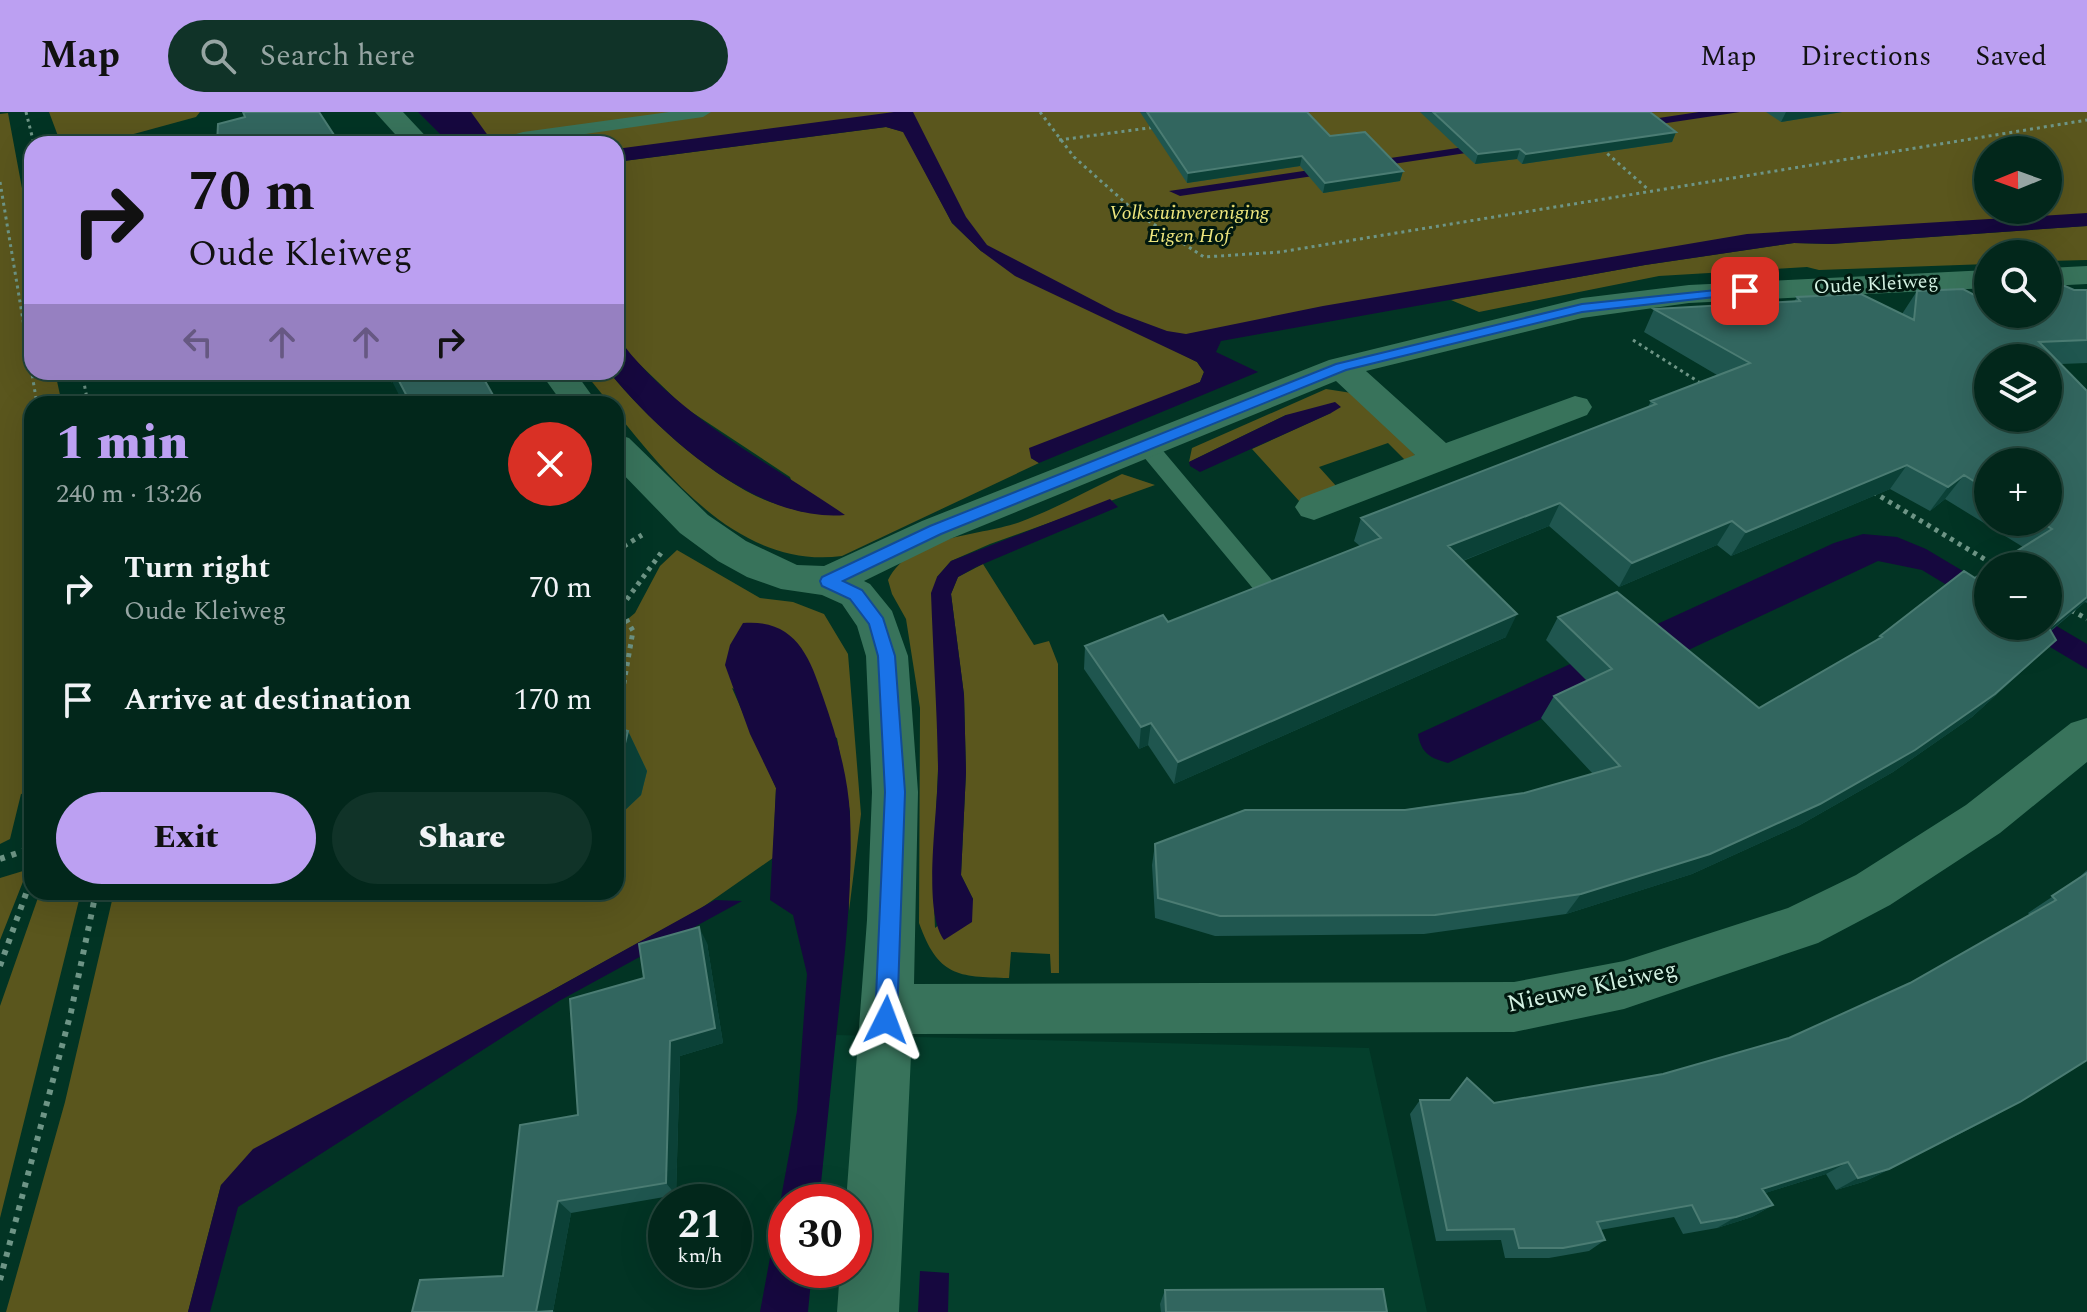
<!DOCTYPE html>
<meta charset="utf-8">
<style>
:root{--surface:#02271b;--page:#103328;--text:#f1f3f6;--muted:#96a5a3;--line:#23443a;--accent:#bca0f2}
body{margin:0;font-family:Spectral,serif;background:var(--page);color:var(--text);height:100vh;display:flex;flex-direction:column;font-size:30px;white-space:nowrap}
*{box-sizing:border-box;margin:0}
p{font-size:26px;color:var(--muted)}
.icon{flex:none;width:44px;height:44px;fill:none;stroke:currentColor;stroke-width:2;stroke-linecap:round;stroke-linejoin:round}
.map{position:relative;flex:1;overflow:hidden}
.sheet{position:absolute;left:24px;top:284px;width:600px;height:504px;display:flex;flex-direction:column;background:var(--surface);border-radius:24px;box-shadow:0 8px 32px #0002,0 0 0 2px var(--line)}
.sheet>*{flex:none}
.hud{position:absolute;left:24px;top:24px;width:600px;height:244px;border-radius:24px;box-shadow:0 8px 32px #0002,0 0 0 2px var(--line);background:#bca0f2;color:#111;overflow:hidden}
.needle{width:52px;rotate:269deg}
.controls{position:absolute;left:1974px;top:24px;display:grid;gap:16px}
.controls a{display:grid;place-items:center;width:88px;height:88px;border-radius:50%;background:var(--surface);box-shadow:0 8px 32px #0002,0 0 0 2px var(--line);font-size:40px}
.speed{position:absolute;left:648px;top:1072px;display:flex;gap:16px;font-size:40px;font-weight:700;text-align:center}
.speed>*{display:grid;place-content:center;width:104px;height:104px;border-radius:50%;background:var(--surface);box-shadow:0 8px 32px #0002,0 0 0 2px var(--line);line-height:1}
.speed small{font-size:20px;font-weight:400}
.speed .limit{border:12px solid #d22;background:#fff;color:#111}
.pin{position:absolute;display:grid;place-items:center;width:68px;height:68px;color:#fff;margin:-34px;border-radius:16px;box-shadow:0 4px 12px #0006}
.me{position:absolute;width:88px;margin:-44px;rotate:3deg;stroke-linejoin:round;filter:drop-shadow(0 0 6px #0008)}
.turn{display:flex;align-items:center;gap:28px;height:168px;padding:0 32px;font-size:36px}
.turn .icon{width:104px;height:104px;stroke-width:2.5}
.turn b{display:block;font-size:56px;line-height:68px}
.lanes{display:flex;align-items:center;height:76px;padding:0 32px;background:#0003;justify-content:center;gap:40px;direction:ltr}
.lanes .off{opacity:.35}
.round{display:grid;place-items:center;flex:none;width:84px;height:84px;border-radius:42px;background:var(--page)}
.summary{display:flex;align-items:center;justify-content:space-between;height:136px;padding:0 32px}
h1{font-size:48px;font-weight:800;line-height:60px;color:var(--accent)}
.primary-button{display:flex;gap:16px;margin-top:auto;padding:16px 32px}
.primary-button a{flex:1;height:92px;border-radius:48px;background:var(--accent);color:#111;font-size:32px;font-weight:800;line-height:92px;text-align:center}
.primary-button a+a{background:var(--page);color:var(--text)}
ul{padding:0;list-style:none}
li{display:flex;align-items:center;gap:24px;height:112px;padding:0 32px}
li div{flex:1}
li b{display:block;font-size:30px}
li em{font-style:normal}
header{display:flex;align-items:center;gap:48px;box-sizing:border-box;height:112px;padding:0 40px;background:var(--accent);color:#111}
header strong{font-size:38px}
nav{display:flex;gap:44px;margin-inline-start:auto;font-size:28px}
.search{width:560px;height:72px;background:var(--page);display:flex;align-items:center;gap:20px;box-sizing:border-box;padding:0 28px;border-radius:44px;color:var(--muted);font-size:30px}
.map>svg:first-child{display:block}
.built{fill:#043f2c}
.green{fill:#5a561d;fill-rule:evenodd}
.water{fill:#16083f}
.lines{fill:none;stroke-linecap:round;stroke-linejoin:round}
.path-far2{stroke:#6e9586;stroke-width:3;stroke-dasharray:3 4;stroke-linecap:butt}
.path-far1{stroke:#6e9586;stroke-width:5;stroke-dasharray:4 5;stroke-linecap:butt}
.path{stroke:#6e9586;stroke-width:6;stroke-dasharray:5 7;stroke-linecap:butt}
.lane{fill:#38735b;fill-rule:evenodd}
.street{fill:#38735b;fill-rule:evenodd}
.wall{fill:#1f564f;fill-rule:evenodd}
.shaded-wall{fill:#0b4137}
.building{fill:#32665f;stroke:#4b7c73;stroke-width:2;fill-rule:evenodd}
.route{fill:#1a73e8;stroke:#114b97;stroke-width:2}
.labels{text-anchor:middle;stroke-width:6;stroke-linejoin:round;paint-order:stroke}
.far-park-label{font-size:20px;font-style:italic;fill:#ede67d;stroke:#01180f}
.far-street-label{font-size:20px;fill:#d3f1e2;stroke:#01180f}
.street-label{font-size:24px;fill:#d3f1e2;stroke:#01180f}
</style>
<header>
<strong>Map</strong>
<div class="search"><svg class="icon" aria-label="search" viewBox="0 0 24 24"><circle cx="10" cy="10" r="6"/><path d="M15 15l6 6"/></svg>Search here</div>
<nav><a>Map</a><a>Directions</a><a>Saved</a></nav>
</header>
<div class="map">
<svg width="2087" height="1200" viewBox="0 0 2087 1200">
<rect width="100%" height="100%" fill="#023424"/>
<path class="built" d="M 836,923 L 1369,936 L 1427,1200 L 784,1200 L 790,1158 L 854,1158 L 854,1090 L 799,1090 L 814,990 Z"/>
<path class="green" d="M 49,0 L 200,0 L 196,5 L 97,32 L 61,32 Z
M 436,0 L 2087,0 L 2087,106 L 1809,122 L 1164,226 L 981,135 L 907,9 L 616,43 L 616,32 L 471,32 ZM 1988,38 L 2048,38 L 2048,98 L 1988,98 Z
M 8,1 L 32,130 L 32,260 L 55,260 L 62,292 L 32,292 L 32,680 L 21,682 L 10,727 L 0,732 L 0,2 Z
M 886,15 L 904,20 L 952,111 L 981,139 L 1197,250 L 1204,260 L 1200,270 L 1031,346 L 1039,351 L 842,444 C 743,457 672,370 616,300 L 616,292 L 610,292 L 584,260 L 609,260 C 647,306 702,357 756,384 C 770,391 787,395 803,400 L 790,365 L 684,295 L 631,244 L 616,223 L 616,50 Z
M 2087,114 L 2087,148 L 2048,149 L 2048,142 L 1988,142 L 1988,152 L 1819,158 L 1807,155 L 1659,164 L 1479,200 L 1451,188 L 1645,153 L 1794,131 L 1831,132 Z
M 1326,277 L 1358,282 L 1416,344 L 1407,350 L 1388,331 L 1319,355 L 1337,375 L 1300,390 L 1252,337 L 1331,301 L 1286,303 L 1189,350 L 1192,336 Z
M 1122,362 L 1155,373 L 990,432 L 951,449 L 937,465 L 938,657 L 933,770 L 935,816 L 973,787 L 961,763 L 966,660 L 964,583 L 951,482 L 958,465 L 983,452 L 1034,533 L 1049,529 L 1058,552 L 1059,861 L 1051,861 L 1050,842 L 1011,840 L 1009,866 C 957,865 938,864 919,811 L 920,596 L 906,507 L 892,482 L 888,468 C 912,422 977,425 1020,410 C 1055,397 1089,378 1122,362 Z
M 677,438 L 760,486 L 793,490 L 824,502 L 848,542 L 861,702 L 849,799 L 850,700 L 837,626 L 732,576 L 776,676 L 773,746 L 700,797 L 549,880 L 221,1073 L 188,1200 L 6,1200 L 65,990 L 114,780 L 616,780 L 616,517 L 635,501 L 660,454 Z
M 23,759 L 24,767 L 0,828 L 0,766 Z
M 40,780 L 81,780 L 0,1106 L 0,894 Z"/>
<path class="water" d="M 418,0 L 471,0 L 494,32 L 450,32 Z
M 894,0 L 913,0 L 966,105 L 987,133 L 1116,200 L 1167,219 L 1186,222 L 1323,194 L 1747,122 L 2087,101 L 2087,114 L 1831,132 L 1794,131 L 1645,153 L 1221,229 L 1216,240 L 1258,260 L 1039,351 L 1031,346 L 1029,336 L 1200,270 L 1204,260 L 1197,250 L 1015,164 L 981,139 L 952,111 L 903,20 L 886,15 L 616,50 L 616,37 Z
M 1699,0 L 1740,0 L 1180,84 L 1169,79 Z
M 616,223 C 673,303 766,348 845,403 C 757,411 661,323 609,260 L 616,260 Z
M 1335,290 L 1341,295 L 1331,301 L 1200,360 L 1190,354 L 1189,350 L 1286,303 Z
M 1110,387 L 1118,395 L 976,455 L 958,465 L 951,482 L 964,583 L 966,660 L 961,763 L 973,787 L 972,810 L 944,828 C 921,797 939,696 938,653 C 937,596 933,539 931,481 L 937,465 L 951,449 Z
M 1863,422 L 1897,425 L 1926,437 L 1988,474 L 1988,498 L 1922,458 L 1878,449 L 1448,651 C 1430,646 1421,641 1418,622 L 1834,431 Z
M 2048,509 L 2087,532 L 2087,557 L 2015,514 L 2048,514 Z
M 743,511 C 794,507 809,542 823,585 C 836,622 848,663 850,703 C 853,768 846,832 839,897 C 832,961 826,1026 819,1090 L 786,1090 L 786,1158 L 812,1158 L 808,1200 L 760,1200 L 797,999 L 807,862 L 793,803 L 770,788 L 776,676 L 750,622 L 725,553 L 730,533 Z
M 715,788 L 742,789 L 559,889 L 238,1095 L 210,1200 L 188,1200 L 221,1073 L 253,1037 L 549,880 Z
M 920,1159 L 949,1161 L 948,1200 L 918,1200 Z"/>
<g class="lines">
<path class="path-far2" d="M 26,0 L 34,32
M 1040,0 L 1074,45 L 1138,102 L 1204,145 L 1280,140 L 2087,8
M 1059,28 L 1156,15
M 1602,37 L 1649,78
M 0,70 L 37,292
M 1633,228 L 1702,272
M 82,260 L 88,292"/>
<path class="path-far1" d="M 1873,380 L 1996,454
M 616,439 L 642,423
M 2071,498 L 2087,507
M 616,502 L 661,441
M 616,616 L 633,519 L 621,498"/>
<path class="path" d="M 0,747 L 32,736
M 0,854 L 32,765
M 0,1168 L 71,900 L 96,780"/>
<path class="lane" d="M 669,0 L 711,0 L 703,5 L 516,32 L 490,32 L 492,29 L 523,20 Z
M 1146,326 L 1154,328 L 1271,467 L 1275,473 L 1271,479 L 1263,482 L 1255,479 L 1138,338 L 1135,333 L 1138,328 Z"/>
<path class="street" d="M 375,0 L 403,0 L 433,32 L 404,32 Z
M 2087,154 L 2087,172 L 2048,174 L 2048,156 Z
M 1988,158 L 1988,176 L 1689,191 L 1582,206 L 1366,259 L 1446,331 L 1575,284 L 1587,287 L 1592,295 L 1587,303 L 1314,408 L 1301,404 L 1295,395 L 1301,386 L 1415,343 L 1336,269 L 950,427 L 864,469 L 870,472 L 892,499 L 908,544 L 918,680 L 914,872 L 1514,870 L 1624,849 L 1788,796 L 1856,763 L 1966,693 L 2071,611 L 2087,606 L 2087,650 L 2000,721 L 1890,793 L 1818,831 L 1624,897 L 1514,920 L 912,922 L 899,1200 L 837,1200 L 840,1158 L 854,1158 L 854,1090 L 846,1090 L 867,808 L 872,680 L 866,544 L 857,514 L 842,492 L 822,483 L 781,477 L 747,465 L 718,449 L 680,421 L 616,355 L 616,322 L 629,326 L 708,403 L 746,429 L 797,453 L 824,454 L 922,409 L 1329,248 L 1582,186 L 1689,173 Z
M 540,260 L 575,260 L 598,292 L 563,292 Z"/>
</g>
<path class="wall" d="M 1140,0 L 1307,0 L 1330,24 L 1403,59 L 1400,69 L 1323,81 L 1300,54 L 1187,71 Z
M 1420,0 L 1650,0 L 1676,20 L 1672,30 L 1522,52 L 1517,47 L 1475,52 Z
M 1766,0 L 1842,0 L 1781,10 Z
M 2074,178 L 2087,178 L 2087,251 L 2061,252 L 2087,279 L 2087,491 L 2085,490 L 2051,519 L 2056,528 L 1972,605 L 1893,660 L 1800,713 L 1692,762 L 1566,802 L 1424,822 L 1215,824 L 1155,806 L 1152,753 L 1155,732 L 1524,681 L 1593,662 L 1541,606 L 1554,584 L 1587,569 L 1546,528 L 1558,505 L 1759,596 L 1875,529 L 1880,524 L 2023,435 L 1945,387 L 1930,399 L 1890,377 L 1731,444 L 1717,433 L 1619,475 L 1549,414 L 1463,449 L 1506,525 L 1174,672 L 1148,633 L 1139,637 L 1084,557 L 1085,534 L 1168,510 L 1360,434 L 1354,429 L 1361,406 L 1648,295 L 1651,289 L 1717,263 L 1644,220 L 1654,197 L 1794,190 L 1797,185 L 1902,202 L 1917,179 L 1988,202 L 2048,202 ZM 1988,350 L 2048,410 L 1988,410 Z
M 616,616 L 628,619 L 647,659 L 641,683 L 623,700 L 616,701 Z
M 2087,758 L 2087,948 L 1995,1004 L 1866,1069 L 1836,1078 L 1826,1062 L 1765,1081 L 1773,1093 L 1752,1105 L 1717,1116 L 1683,1122 L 1674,1105 L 1600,1118 L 1605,1128 L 1589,1139 L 1549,1146 L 1505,1146 L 1501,1128 L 1436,1129 L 1410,1002 L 1420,988 L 1494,991 L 1663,962 L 1789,926 L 1910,871 L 2030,803 L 2028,801 L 2073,771 Z
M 707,831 L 723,931 L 680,944 L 676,1083 L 571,1101 L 553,1199 L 555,1200 L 412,1200 L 503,1164 L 644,866 Z
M 1165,1178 L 1387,1200 L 1161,1200 L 1160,1192 Z"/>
<path class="shaded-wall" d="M 1786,0 L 1842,0 L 1781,10 Z
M 1676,20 L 1672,30 L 1522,52 L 1526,42 Z
M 1520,37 L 1517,47 L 1475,52 L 1478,42 Z
M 1302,44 L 1300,54 L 1187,71 L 1188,61 Z
M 1403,59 L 1400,69 L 1323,81 L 1325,71 Z
M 398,267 L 409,287 L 402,289 L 392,269 Z
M 1907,353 L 1890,377 L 1731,444 L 1746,420 Z
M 1964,363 L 1945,387 L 1930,399 L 1948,375 Z
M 1560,391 L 1549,414 L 1439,458 L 1448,434 Z
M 1732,409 L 1717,433 L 1619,475 L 1632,451 Z
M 2087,485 L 2087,488 L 2026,539 L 2049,516 Z
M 1517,502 L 1506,525 L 1174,672 L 1178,650 Z
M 2056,528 L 1972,605 L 1893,660 L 1800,713 L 1692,762 L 1566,802 L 1581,782 Z
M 1151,611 L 1148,633 L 1139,637 L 1141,615 Z
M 628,619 L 647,659 L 641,683 L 623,700 L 616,687 L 616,650 Z
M 699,815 L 707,831 L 723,931 L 680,944 L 676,1083 L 666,1071 L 670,929 Z
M 2020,990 L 1866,1069 L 1836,1078 L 1858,1066 Z
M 1848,1050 L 1826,1062 L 1743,1088 L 1762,1077 Z
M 558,1089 L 571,1101 L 553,1199 L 555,1200 L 536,1200 Z
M 1773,1093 L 1752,1105 L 1717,1116 L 1736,1105 Z"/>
<path class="building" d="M 243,0 L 319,0 L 338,29 L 347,27 L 350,32 L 217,32 L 218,12 L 245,5 Z
M 1147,0 L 1307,0 L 1330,24 L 1365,20 L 1403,59 L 1325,71 L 1302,44 L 1188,61 Z
M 1433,0 L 1650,0 L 1676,20 L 1526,42 L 1520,37 L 1478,42 Z
M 2048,174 L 2065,174 L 2074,178 L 2087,178 L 2087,228 L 2039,230 L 2087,279 L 2087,485 L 2049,516 L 2056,528 L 1995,582 L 1915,638 L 1820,692 L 1710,742 L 1581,782 L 1435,803 L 1220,804 L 1158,786 L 1155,732 L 1245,698 L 1405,698 L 1524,681 L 1620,654 L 1554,584 L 1612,557 L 1558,505 L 1617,480 L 1759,596 L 1882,525 L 1880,524 L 1964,459 L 1975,466 L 1988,457 L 1988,514 L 2048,514 L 2048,454 L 1993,454 L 2052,417 L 2041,410 L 2048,410 L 2048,350 L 1988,350 L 1988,378 L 1964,363 L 1948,375 L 1907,353 L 1746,420 L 1732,409 L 1632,451 L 1560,391 L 1448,434 L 1517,502 L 1178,650 L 1151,611 L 1141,615 L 1085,534 L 1163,503 L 1168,510 L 1381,426 L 1361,406 L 1656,292 L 1651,289 L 1750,251 L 1654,197 L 1800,189 L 1797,185 L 1861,182 L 1914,208 L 1917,179 L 1963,177 L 1988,190 L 1988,202 L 2011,202 L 2018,209 L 2018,202 L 2048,202 ZM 1988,246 L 2048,246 L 2048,306 L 1988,306 Z
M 388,260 L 480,260 L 498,292 L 411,292 L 398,267 L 392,269 Z
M 616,616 L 628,619 L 622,644 L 616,650 Z
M 2087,761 L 2087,948 L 2020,990 L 1889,1057 L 1858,1066 L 1848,1050 L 1762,1077 L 1773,1093 L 1736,1105 L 1701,1111 L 1692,1093 L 1597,1110 L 1605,1128 L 1563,1136 L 1519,1136 L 1514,1117 L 1447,1118 L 1420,988 L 1450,988 L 1467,966 L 1494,991 L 1588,975 L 1663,962 L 1789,926 L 1910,871 L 2056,788 L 2052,784 Z
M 699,815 L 715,916 L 670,929 L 666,1071 L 558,1089 L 536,1200 L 552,1199 L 552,1200 L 412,1200 L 420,1168 L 503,1164 L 520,1013 L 578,1003 L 570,887 L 644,866 L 639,832 Z
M 1383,1177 L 1387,1200 L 1166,1200 L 1165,1178 Z"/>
<path class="route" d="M 1745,175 L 1752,179 L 1750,181 L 1582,200 L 1346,258 L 941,422 L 843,469 L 862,478 L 883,506 L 895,544 L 905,680 L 897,908 L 894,916 L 886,919 L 878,916 L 875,908 L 885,680 L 878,544 L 869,512 L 850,487 L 822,474 L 820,469 L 822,465 L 930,414 L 1336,252 L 1582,192 Z"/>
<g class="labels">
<g class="far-park-label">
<text x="1189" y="107">Volkstuinvereniging<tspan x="1189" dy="23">Eigen Hof</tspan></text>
</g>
<g class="far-street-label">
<text transform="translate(1876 171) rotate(-3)" y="7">Oude Kleiweg</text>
</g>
<g class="street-label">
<text transform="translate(1592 874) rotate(-12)" y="8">Nieuwe Kleiweg</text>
</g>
</g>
</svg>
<div class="controls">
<a><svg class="needle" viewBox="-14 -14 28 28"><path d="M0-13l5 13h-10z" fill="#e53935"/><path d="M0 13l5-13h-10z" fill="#96a5a3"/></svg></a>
<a><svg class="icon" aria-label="search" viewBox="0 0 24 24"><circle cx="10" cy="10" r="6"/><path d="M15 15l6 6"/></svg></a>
<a><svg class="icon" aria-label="layers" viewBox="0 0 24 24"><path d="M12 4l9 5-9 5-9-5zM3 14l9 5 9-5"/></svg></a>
<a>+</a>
<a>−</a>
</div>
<div class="speed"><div>21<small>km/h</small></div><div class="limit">30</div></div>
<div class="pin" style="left:1745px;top:179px;background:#d93025"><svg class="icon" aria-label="arrive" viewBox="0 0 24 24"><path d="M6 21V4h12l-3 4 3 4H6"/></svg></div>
<svg class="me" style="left:886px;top:908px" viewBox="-20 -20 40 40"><path d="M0-17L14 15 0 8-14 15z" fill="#1a73e8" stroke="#fff" stroke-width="4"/></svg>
<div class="hud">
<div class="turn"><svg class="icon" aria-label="right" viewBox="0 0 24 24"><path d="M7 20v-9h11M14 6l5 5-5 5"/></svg><div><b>70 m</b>Oude Kleiweg</div></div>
<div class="lanes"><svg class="icon off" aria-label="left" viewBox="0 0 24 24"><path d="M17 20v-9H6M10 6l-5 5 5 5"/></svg><svg class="icon off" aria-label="ahead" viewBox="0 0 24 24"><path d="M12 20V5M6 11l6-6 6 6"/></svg><svg class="icon off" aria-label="ahead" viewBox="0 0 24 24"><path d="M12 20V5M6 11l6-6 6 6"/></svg><svg class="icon" aria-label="right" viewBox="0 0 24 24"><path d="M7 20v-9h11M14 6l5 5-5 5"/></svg></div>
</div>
<section class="sheet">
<div class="summary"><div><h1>1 min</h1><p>240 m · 13:26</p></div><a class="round" style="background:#d93025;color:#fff"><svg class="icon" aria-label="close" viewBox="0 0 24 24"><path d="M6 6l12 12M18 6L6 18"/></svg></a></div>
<ul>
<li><svg class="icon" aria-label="right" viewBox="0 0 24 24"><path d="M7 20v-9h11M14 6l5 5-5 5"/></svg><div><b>Turn right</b><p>Oude Kleiweg</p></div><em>70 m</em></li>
<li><svg class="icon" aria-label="arrive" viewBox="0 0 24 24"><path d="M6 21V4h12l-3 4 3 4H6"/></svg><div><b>Arrive at destination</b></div><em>170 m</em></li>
</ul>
<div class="primary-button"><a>Exit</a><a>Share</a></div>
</section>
</div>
